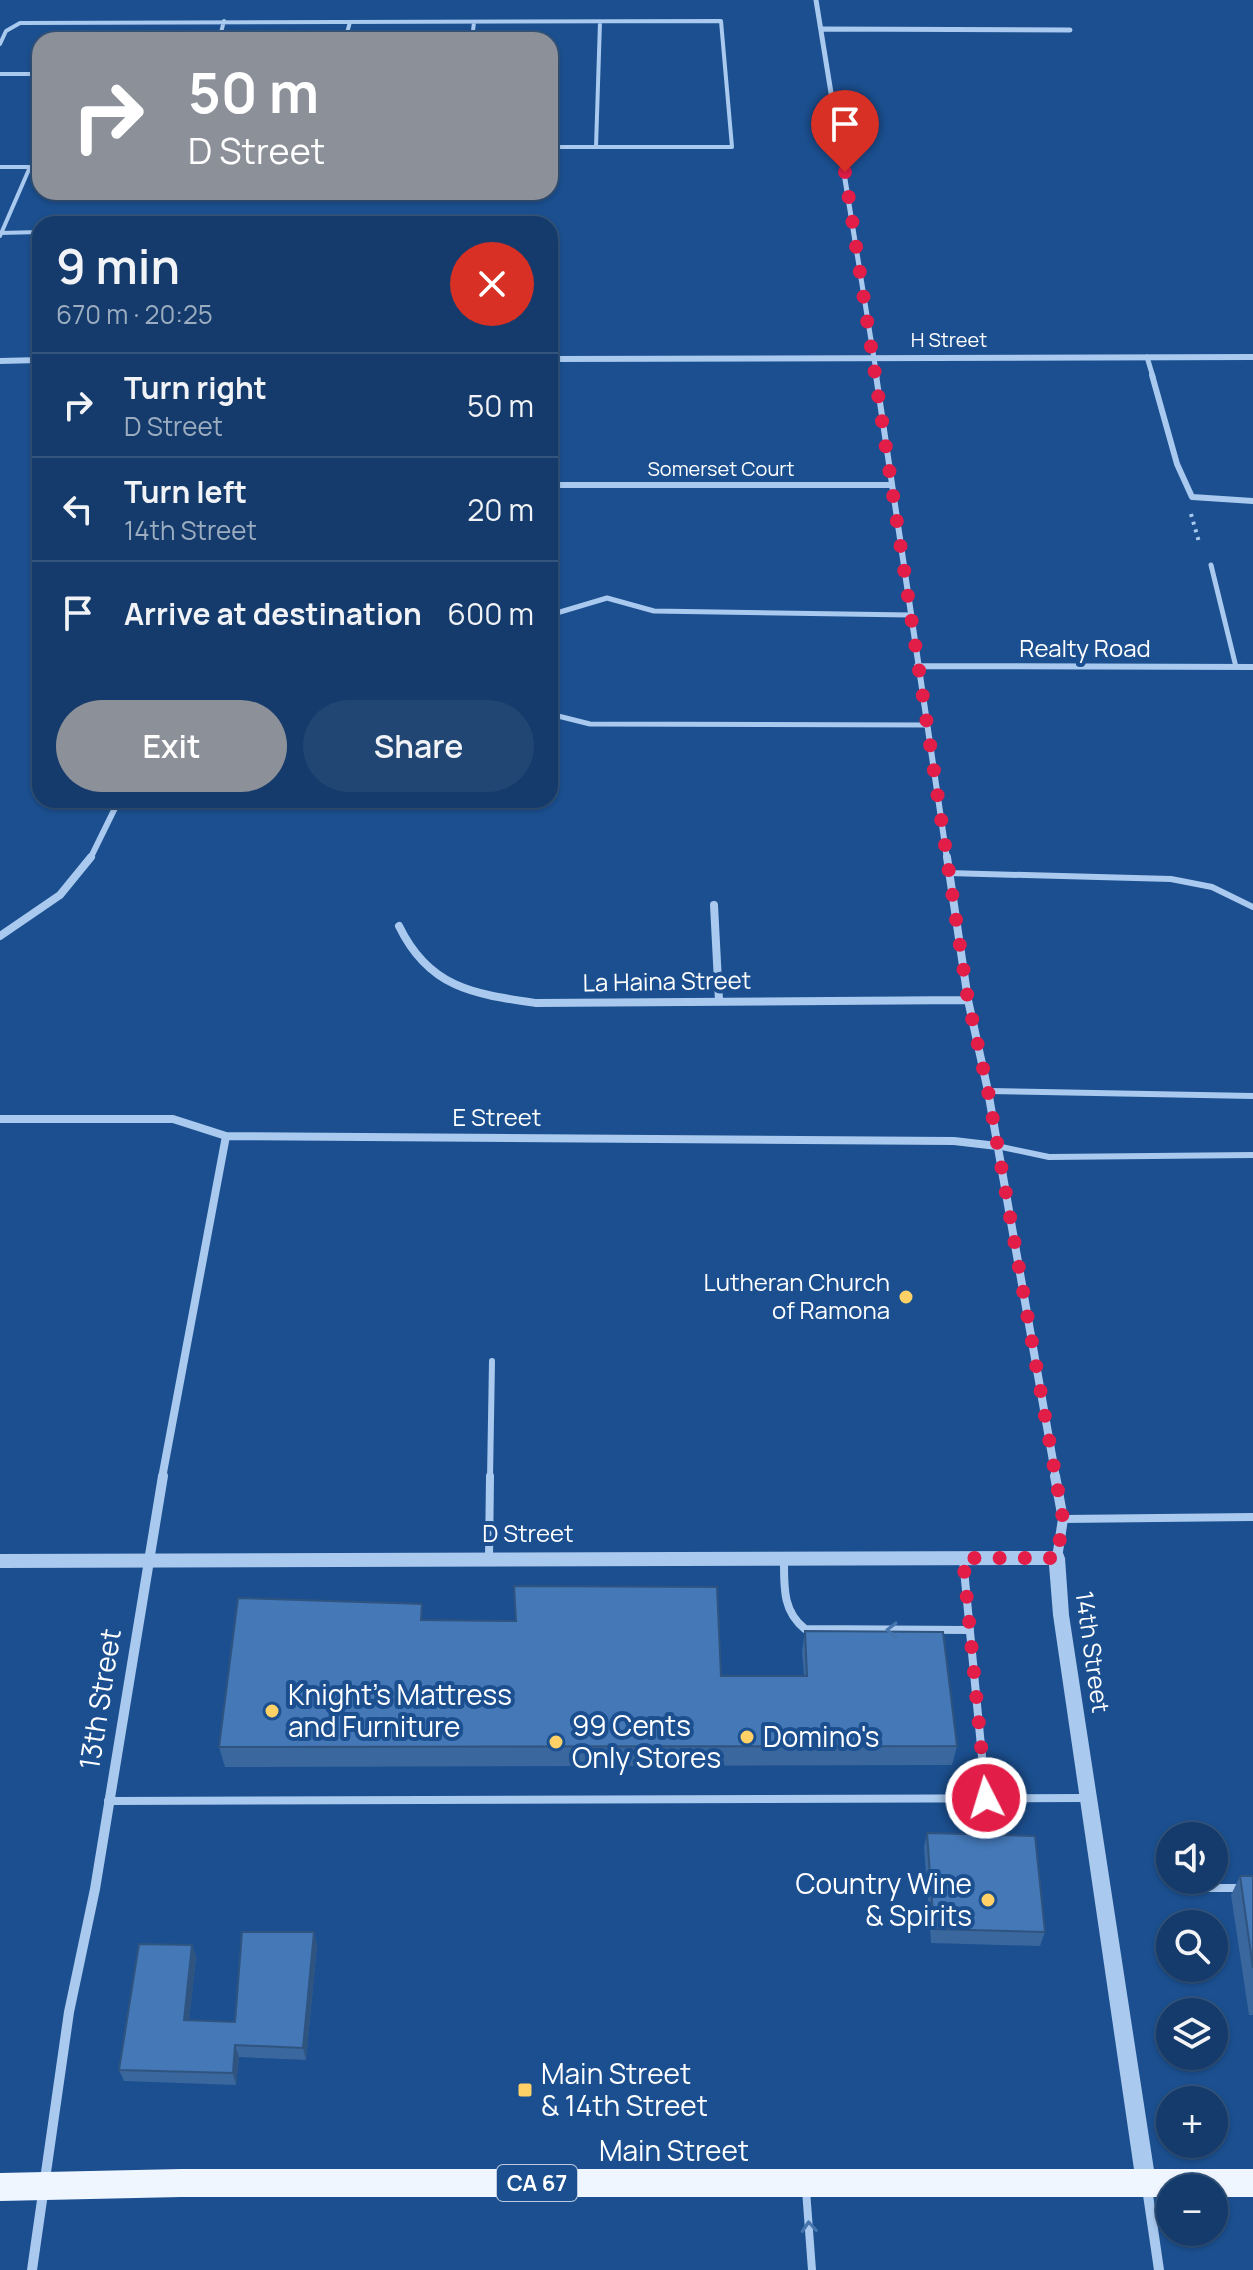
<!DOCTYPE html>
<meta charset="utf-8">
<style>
:root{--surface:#143b6b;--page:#214673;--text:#f1f3f6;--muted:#9dadc1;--line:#33557e;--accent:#8c9099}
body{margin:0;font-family:Manrope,sans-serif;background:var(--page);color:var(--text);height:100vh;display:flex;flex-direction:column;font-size:30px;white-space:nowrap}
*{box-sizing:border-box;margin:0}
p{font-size:26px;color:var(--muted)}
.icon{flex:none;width:44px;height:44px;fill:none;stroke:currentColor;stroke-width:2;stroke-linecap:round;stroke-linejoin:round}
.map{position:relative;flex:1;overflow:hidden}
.sheet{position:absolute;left:32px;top:216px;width:526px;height:592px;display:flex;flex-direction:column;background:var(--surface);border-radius:24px;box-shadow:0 2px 6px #0004,0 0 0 2px var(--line)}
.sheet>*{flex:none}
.top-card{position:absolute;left:32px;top:32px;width:526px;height:168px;border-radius:24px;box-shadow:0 2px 6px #0004,0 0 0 2px var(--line);background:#8c9099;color:#fff;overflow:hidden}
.fabs{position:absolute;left:1156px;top:1822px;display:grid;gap:16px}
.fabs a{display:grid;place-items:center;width:72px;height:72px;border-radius:50%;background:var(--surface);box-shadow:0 2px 6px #0004,0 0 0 2px var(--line);font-size:40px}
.pin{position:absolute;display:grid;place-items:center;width:68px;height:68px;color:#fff;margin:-82px -34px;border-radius:50% 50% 50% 0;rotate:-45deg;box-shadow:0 0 8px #0007}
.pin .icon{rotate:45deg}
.me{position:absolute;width:88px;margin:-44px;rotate:355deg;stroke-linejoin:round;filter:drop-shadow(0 0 6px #0008)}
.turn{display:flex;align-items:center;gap:28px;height:168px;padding:0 24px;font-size:36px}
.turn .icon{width:104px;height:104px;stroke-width:2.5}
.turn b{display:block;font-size:56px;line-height:68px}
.round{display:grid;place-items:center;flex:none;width:84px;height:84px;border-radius:42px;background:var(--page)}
.head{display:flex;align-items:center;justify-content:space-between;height:136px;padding:0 24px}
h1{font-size:48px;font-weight:600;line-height:60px}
.action{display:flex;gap:16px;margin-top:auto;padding:16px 24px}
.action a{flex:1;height:92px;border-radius:48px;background:var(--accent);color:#fff;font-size:32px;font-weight:600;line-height:92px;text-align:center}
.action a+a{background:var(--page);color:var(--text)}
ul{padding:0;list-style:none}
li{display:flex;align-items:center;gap:24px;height:104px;padding:0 24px;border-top:2px solid var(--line)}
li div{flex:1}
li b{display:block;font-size:30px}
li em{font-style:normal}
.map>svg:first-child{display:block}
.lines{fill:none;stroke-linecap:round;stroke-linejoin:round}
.path{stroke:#a9c9ee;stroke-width:4;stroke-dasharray:3 5;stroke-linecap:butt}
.service-far3{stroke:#a9c9ee;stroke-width:4}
.service-far2{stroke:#a9c9ee;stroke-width:5}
.service-far1{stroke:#a9c9ee;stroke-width:6}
.service{stroke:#a9c9ee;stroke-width:8}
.minor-far3{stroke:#a9c9ee;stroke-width:5}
.minor-far2{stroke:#a9c9ee;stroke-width:6}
.minor-far1{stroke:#a9c9ee;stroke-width:8}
.minor{stroke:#a9c9ee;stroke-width:10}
.tertiary{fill:#a9c9ee;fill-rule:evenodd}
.primary{fill:#f0f6ff;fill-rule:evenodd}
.wall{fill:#3a679d}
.shaded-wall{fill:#305480}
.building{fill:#4478b7;stroke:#305480;stroke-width:2}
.oneway{stroke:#4674ac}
.route{stroke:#e11d48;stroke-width:14;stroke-dasharray:0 25.2}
.poi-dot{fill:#ffd166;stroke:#1b4f8f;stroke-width:3}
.labels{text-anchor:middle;stroke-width:8;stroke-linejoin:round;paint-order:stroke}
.far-street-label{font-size:20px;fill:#fff;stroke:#1b4f8f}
.shield{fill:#1b4f8f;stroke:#bbcadd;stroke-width:2}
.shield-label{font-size:22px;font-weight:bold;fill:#fff}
.street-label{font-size:24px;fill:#fff;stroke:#1b4f8f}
.poi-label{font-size:24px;fill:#fff;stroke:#1b4f8f;text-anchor:end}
.near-poi-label{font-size:28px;fill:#fff;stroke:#1b4f8f;text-anchor:start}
.near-street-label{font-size:28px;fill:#fff;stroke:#1b4f8f}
</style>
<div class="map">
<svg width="1253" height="2270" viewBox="0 0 1253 2270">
<rect width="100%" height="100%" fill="#1b4f8f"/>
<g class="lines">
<path class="path" d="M 1191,514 L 1199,542"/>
<path class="service-far3" d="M 219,40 L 224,21
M 345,40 L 350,22
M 472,40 L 474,22
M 0,44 L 6,31 L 20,23 L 721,21 L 732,147 L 550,147
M 0,74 L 40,74
M 596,147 L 600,22
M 0,167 L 40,167
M 0,233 L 40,232
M 0,236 L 30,167"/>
<path class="service-far2" d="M 1211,565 L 1236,667
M 550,615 L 607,598 L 654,611 L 910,615
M 550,714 L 590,724 L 927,725"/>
<path class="service-far1" d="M 948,873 L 1171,879 L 1212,887 L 1253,907
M 988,1091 L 1253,1096
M 997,1146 L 1049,1157 L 1253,1155
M 490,1478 L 492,1361"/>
<path class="service" d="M 1063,1519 L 1253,1517
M 489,1558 L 490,1476
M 963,1559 L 986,1798
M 784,1561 C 784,1588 783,1612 805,1629 L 970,1630
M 108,1801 L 1085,1798
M 1188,1880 L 1198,1888 L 1253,1888
M 806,2190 L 812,2270"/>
<path class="minor-far3" d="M 816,0 L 877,377
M 823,29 L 1070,30
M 1147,357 L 1153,377"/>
<path class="minor-far2" d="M 876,375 L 947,859
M 1152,375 L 1177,464 L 1192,497 L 1253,501
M 550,485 L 891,485
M 917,666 L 1253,667
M 90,859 L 116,806 L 115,800"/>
<path class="minor-far1" d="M 947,857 L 968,1000 L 988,1091 L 1056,1478
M 714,905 L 719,1001
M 399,926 C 429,988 473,994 536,1003 L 968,1000
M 0,936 L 60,895 L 91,857
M 0,1119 L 173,1119 L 226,1136 L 954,1141 L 997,1146
M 162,1478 L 226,1136"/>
<path class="minor" d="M 1055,1476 L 1063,1519 L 1057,1558
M 1147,2188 L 1159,2270
M 32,2270 L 69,2012 L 95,1889 L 163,1476"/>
<path class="tertiary" d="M 1253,354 L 1253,360 L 550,362 L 550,356 Z
M 40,357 L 40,363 L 0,364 L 0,358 Z
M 1057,1551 L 1063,1553 L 1065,1558 L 1069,1615 L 1156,2183 L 1153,2190 L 1146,2193 L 1139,2190 L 1136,2183 L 1053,1615 L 1049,1565 L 0,1568 L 0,1554 Z"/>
<path class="primary" d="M 181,2169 L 1253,2169 L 1253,2197 L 1214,2197 L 1214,2188 L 1170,2188 L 1170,2197 L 181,2197 L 0,2201 L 0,2173 Z"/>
</g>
<path class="wall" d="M 424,1621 L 721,1676 L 804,1676 L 802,1651 L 805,1631 L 957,1746 L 952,1765 L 225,1767 L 219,1747 Z
M 927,1833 L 1045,1932 L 1040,1946 L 931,1943 L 924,1847 Z
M 1240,1876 L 1253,1876 L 1253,2015 L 1249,2015 L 1231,1895 Z
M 192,1945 L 196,1957 L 189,2020 L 235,2022 L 317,1945 L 306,2060 L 239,2057 L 236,2085 L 124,2081 L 119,2070 Z"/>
<path class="shaded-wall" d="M 314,1932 L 317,1945 L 306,2060 L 303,2048 Z
M 192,1945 L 196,1957 L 188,2031 L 184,2020 Z
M 235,2045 L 239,2057 L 236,2085 L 233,2073 Z"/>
<path class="building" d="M 514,1586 L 717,1587 L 721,1676 L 807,1676 L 805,1631 L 943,1632 L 957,1746 L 219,1747 L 238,1598 L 422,1604 L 421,1620 L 516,1621 Z
M 927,1833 L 1035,1836 L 1045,1932 L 934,1929 Z
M 1240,1876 L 1253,1876 L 1253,1968 Z
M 242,1932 L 314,1932 L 303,2048 L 235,2045 L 233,2073 L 119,2070 L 139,1944 L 192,1945 L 184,2020 L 235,2022 Z"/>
<defs><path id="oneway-chevron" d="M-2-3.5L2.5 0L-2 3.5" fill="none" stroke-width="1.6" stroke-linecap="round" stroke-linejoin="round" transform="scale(2)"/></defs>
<g class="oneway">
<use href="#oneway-chevron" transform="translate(892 1630) rotate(-180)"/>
<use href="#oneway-chevron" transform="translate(809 2227) rotate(-94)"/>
</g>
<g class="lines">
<path class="route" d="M 845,172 L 968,1000 L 988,1091 L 1063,1519 L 1057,1558 L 963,1558 L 986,1798"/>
</g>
<g class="poi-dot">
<circle cx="906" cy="1297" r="8"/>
<circle cx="272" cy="1711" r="8"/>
<circle cx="747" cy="1737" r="8"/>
<circle cx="556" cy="1742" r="8"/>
<circle cx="988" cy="1900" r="8"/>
<rect x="517" y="2082" width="16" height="16" rx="4"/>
</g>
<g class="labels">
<g class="far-street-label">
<text x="949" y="347">H Street</text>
<text x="721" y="476">Somerset Court</text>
</g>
<rect class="shield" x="497" y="2165" width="80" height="36" rx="6"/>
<g class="shield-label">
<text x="537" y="2191">CA 67</text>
</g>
<g class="street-label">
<text x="1085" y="657">Realty Road</text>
<text transform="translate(667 982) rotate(-1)" y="8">La Haina Street</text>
<text x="497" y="1126">E Street</text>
<text x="528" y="1542">D Street</text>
<text transform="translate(1092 1652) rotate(82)" y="8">14th Street</text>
</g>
<g class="poi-label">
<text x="890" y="1291">Lutheran Church<tspan x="890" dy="28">of Ramona</tspan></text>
</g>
<g class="near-poi-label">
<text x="288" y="1705">Knight's Mattress<tspan x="288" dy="32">and Furniture</tspan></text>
<text x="572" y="1736">99 Cents<tspan x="572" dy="32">Only Stores</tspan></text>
<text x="763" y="1747">Domino's</text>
<text x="972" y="1894" text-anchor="end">Country Wine<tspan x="972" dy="32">&amp; Spirits</tspan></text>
<text x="541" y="2084">Main Street<tspan x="541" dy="32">&amp; 14th Street</tspan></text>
</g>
<g class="near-street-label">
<text transform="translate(100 1699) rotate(-81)" y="10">13th Street</text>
<text x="674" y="2161">Main Street</text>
</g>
</g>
</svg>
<div class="fabs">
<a><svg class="icon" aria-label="sound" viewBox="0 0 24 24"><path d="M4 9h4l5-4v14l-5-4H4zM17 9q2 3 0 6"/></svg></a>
<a><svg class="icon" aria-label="search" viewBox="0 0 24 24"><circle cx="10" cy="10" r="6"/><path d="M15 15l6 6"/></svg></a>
<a><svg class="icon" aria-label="layers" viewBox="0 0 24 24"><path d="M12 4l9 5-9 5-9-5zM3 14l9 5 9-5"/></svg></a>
<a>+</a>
<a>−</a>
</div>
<div class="pin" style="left:845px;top:172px;background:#d93025"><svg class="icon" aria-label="arrive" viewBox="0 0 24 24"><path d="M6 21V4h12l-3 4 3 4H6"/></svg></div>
<svg class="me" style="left:986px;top:1798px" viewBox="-20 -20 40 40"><circle r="17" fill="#e11d48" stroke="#fff" stroke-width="3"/><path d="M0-11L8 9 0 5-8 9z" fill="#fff"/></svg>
<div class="top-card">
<div class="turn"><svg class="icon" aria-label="right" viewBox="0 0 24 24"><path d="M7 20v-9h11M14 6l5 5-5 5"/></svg><div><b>50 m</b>D Street</div></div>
</div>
<section class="sheet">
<div class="head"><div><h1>9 min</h1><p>670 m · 20:25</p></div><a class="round" style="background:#d93025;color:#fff"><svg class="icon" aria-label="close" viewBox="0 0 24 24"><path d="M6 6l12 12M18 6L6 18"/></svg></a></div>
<ul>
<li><svg class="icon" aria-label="right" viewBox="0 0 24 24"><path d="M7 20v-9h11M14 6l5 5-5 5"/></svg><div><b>Turn right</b><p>D Street</p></div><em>50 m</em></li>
<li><svg class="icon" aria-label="left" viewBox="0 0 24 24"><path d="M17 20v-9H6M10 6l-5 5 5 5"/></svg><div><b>Turn left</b><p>14th Street</p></div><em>20 m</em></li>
<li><svg class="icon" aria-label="arrive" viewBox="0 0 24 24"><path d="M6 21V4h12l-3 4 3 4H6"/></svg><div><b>Arrive at destination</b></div><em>600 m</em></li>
</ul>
<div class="action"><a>Exit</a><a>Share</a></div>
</section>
</div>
